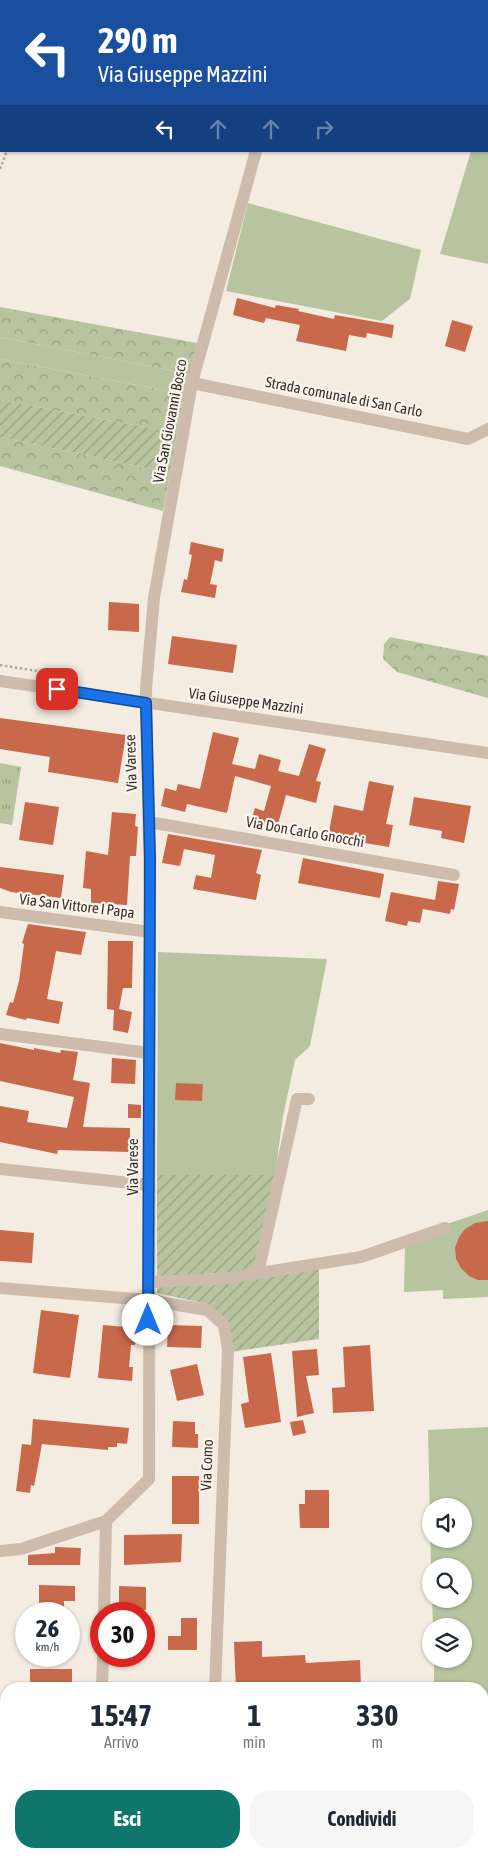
<!DOCTYPE html>
<html lang="it">
<style>
:root{--surface:#fff;--page:#f6f6f7;--text:#1f2937;--muted:#747a83;--accent:#0f766e}
body{margin:0;font-family:"Asap Condensed",sans-serif;background:var(--page);color:var(--text);height:100vh;display:flex;flex-direction:column;font-size:19px;white-space:nowrap}
*{box-sizing:border-box;margin:0}
p{font-size:16px;color:var(--muted)}
.icon{flex:none;width:28px;height:28px;fill:none;stroke:currentColor;stroke-width:2;stroke-linecap:round;stroke-linejoin:round}
.map{position:relative;flex:1;overflow:hidden}
.drawer{position:absolute;left:0px;top:1682px;width:489px;height:176px;display:flex;flex-direction:column;background:var(--surface);border-radius:20px 20px 0 0;box-shadow:0 1px 4px #0004}
.drawer>*{flex:none}
.hud{position:absolute;left:0px;top:0px;width:489px;height:152px;box-shadow:0 1px 4px #0004;background:#1a4fa0;color:#fff;overflow:hidden}
.fabs{position:absolute;left:422px;top:1498px;display:grid;gap:10px}
.fabs a{display:grid;place-items:center;width:50px;height:50px;border-radius:50%;background:var(--surface);box-shadow:0 1px 4px #0004;font-size:25px}
.speed{position:absolute;left:15px;top:1602px;display:flex;gap:10px;font-size:25px;font-weight:700;text-align:center}
.speed>*{display:grid;place-content:center;width:65px;height:65px;border-radius:50%;background:var(--surface);box-shadow:0 1px 4px #0004;line-height:1}
.speed small{font-size:12px;font-weight:400}
.speed .limit{border:8px solid #d22;background:#fff;color:#111}
.pin{position:absolute;display:grid;place-items:center;width:42px;height:42px;color:#fff;margin:-21px;border-radius:10px;box-shadow:0 2px 8px #0006}
.me{position:absolute;width:55px;margin:-28px;rotate:0deg;stroke-linejoin:round;filter:drop-shadow(0 0 4px #0008)}
.turn{display:flex;align-items:center;gap:18px;height:105px;padding:0 15px;font-size:22px}
.turn .icon{width:65px;height:65px;stroke-width:2.5}
.turn b{display:block;font-size:35px;line-height:42px}
.lanes{display:flex;align-items:center;height:48px;padding:0 15px;background:#0003;justify-content:center;gap:25px;direction:ltr}
.lanes .off{opacity:.35}
.eta{display:flex;justify-content:space-evenly;align-items:center;height:85px;text-align:center}
.eta b{font-size:30px;font-weight:700;line-height:35px}
.button{display:flex;gap:10px;margin-top:auto;padding:10px 15px}
.button a{flex:1;height:58px;border-radius:20px;background:var(--accent);color:#fff;font-size:20px;font-weight:700;line-height:58px;text-align:center}
.button a+a{background:var(--page);color:var(--text)}
.map>svg:first-child{display:block}
.grass{fill:#b8c4a0;fill-rule:evenodd}
.forest{fill:url(#forest-crowns)}
.park{fill:url(#park-tufts)}
.garden{fill:url(#garden-furrows)}
.building{fill:#c8694b}
.lines{fill:none;stroke-linecap:round;stroke-linejoin:round}
.path{stroke:#b9a596;stroke-width:2.5;stroke-dasharray:2.5 2.5;stroke-linecap:butt}
.minor{stroke:#cdbbac;stroke-width:12}
.route-casing{stroke:#114b97;stroke-width:12}
.route{stroke:#1a73e8;stroke-width:9}
.labels{text-anchor:middle;stroke-width:4.5;stroke-linejoin:round;paint-order:stroke}
.street-label{font-size:15px;fill:#3b302b;stroke:#fbf5ee}
</style>
<div class="map">
<svg width="488" height="1858" viewBox="0 0 488 1858">
<defs>
<pattern id="forest-crowns" width="20" height="18" patternUnits="userSpaceOnUse" patternTransform="scale(1.25)"><rect width="20" height="18" fill="#b8c4a0"/><path d="M2 6a3 3 0 1 1 6 0M12 15a3 3 0 1 1 6 0" fill="none" stroke="#97a083"/></pattern>
<pattern id="park-tufts" width="24" height="20" patternUnits="userSpaceOnUse" patternTransform="scale(1.25)"><rect width="24" height="20" fill="#b8c4a0"/><path d="M3 7l-1-3M5 7V3M7 7l1-3M15 17l-1-3M17 17v-4M19 17l1-3" fill="none" stroke="#97a083"/></pattern>
<pattern id="garden-furrows" width="10" height="10" patternUnits="userSpaceOnUse" patternTransform="scale(1.25)"><rect width="10" height="10" fill="#b8c4a0"/><path d="M-1 1l2-2M0 10L10 0M9 11l2-2" fill="none" stroke="#97a083"/></pattern>
</defs>
<rect width="100%" height="100%" fill="#f4ebe1"/>
<path class="grass" d="M 488,142 L 488,264 L 440,254 L 471,151 L 488,151 Z
M 248,203 L 421,250 L 410,299 L 382,321 L 226,291 Z
M 0,337 L 189,374 L 184,394 L 0,359 Z
M 158,952 L 327,959 L 310,1046 L 295,1060 L 283,1116 L 275,1175 L 157,1175 Z
M 488,1210 L 488,1297 L 443,1299 L 443,1290 L 404,1292 L 405,1247 L 444,1225 Z
M 488,1427 L 488,1778 L 483,1778 L 482,1689 L 434,1689 L 434,1659 L 464,1659 L 464,1626 L 433,1626 L 432,1599 L 464,1599 L 464,1566 L 431,1566 L 428,1430 ZM 464,1506 L 464,1539 L 431,1539 L 431,1506 Z
M 483,1844 L 488,1844 L 488,1858 L 444,1858 L 444,1853 L 482,1852 Z"/>
<path class="forest" d="M 0,307 L 197,343 L 189,374 L 0,337 Z
M 0,359 L 184,394 L 177,433 L 0,400 Z
M 0,437 L 170,473 L 163,511 L 0,466 Z
M 390,637 L 488,656 L 488,698 L 397,672 L 383,659 L 384,644 Z"/>
<path class="park" d="M 0,763 L 21,767 L 12,825 L 0,823 Z"/>
<path class="garden" d="M 0,400 L 177,433 L 170,473 L 0,437 Z
M 157,1175 L 275,1175 L 254,1271 L 157,1277 Z
M 319,1269 L 319,1339 L 230,1352 L 207,1304 L 157,1293 L 157,1287 Z"/>
<path class="building" d="M 237,298 L 275,308 L 276,305 L 299,309 L 298,311 L 334,319 L 335,315 L 394,325 L 392,338 L 367,333 L 366,338 L 349,335 L 346,351 L 296,341 L 300,325 L 266,318 L 264,323 L 233,315 Z
M 452,320 L 473,326 L 465,352 L 445,346 Z
M 191,542 L 224,549 L 222,562 L 215,560 L 210,584 L 217,585 L 215,598 L 181,592 L 184,579 L 187,580 L 192,555 L 189,554 Z
M 109,602 L 139,604 L 139,632 L 108,630 Z
M 172,636 L 237,645 L 233,673 L 168,664 Z
M 0,718 L 126,735 L 118,783 L 48,772 L 50,757 L 0,749 Z
M 213,732 L 239,738 L 232,764 L 255,769 L 259,754 L 281,760 L 278,771 L 299,776 L 309,744 L 326,749 L 316,781 L 321,782 L 316,803 L 286,795 L 277,828 L 251,821 L 255,808 L 264,811 L 271,786 L 235,776 L 227,813 L 187,804 L 185,812 L 161,806 L 165,788 L 176,791 L 178,784 L 200,789 Z
M 369,781 L 394,786 L 386,824 L 393,825 L 389,847 L 328,837 L 334,805 L 363,811 Z
M 414,797 L 471,806 L 464,843 L 441,838 L 442,831 L 409,825 Z
M 25,802 L 59,807 L 53,845 L 19,840 Z
M 112,812 L 136,814 L 135,826 L 138,827 L 136,856 L 130,856 L 127,905 L 91,903 L 91,889 L 83,888 L 86,851 L 108,855 Z
M 168,834 L 262,850 L 256,873 L 261,875 L 256,900 L 193,889 L 196,875 L 211,878 L 215,855 L 184,849 L 180,866 L 162,863 Z
M 303,858 L 384,874 L 380,898 L 298,883 Z
M 0,867 L 64,875 L 61,898 L 11,892 L 0,888 Z
M 438,881 L 459,884 L 454,910 L 451,909 L 450,914 L 423,909 L 420,923 L 408,921 L 407,926 L 385,921 L 391,892 L 435,900 Z
M 28,924 L 86,932 L 81,955 L 56,951 L 47,999 L 63,1002 L 59,1024 L 27,1018 L 26,1020 L 6,1015 L 10,1002 L 13,1003 L 19,981 L 24,944 L 22,943 Z
M 108,941 L 133,941 L 132,988 L 123,988 L 119,1009 L 132,1012 L 128,1033 L 113,1030 L 114,1010 L 107,1009 Z
M 0,1043 L 34,1050 L 34,1048 L 60,1053 L 61,1050 L 78,1052 L 73,1080 L 90,1083 L 83,1127 L 130,1128 L 130,1152 L 58,1150 L 57,1154 L 0,1142 L 0,1106 L 29,1111 L 27,1122 L 67,1128 L 74,1097 L 0,1081 Z
M 112,1058 L 136,1060 L 135,1084 L 111,1083 Z
M 176,1083 L 203,1084 L 202,1101 L 175,1100 Z
M 128,1104 L 141,1105 L 141,1118 L 128,1118 Z
M 488,1221 L 488,1280 L 478,1280 L 469,1276 L 461,1268 L 456,1259 L 455,1248 L 459,1237 L 465,1229 L 475,1223 Z
M 0,1230 L 34,1233 L 32,1263 L 0,1261 Z
M 41,1310 L 79,1315 L 70,1378 L 33,1373 Z
M 103,1325 L 137,1328 L 135,1345 L 131,1345 L 129,1367 L 133,1367 L 132,1381 L 98,1378 Z
M 168,1325 L 202,1326 L 201,1348 L 167,1347 Z
M 370,1345 L 374,1411 L 333,1413 L 332,1388 L 345,1387 L 343,1347 Z
M 317,1349 L 319,1375 L 306,1376 L 314,1413 L 297,1417 L 292,1351 Z
M 271,1353 L 281,1422 L 245,1428 L 241,1404 L 249,1402 L 243,1357 Z
M 197,1364 L 204,1395 L 177,1401 L 170,1370 Z
M 33,1419 L 129,1428 L 127,1444 L 117,1443 L 117,1447 L 108,1447 L 108,1450 L 42,1444 L 34,1486 L 31,1485 L 30,1493 L 16,1491 L 22,1444 L 31,1445 Z
M 303,1420 L 306,1433 L 293,1436 L 290,1422 Z
M 173,1421 L 195,1422 L 195,1434 L 198,1434 L 198,1448 L 172,1447 Z
M 172,1476 L 199,1476 L 199,1524 L 172,1524 Z
M 305,1490 L 329,1490 L 329,1528 L 300,1528 L 299,1504 L 305,1504 Z
M 182,1534 L 181,1562 L 124,1565 L 124,1535 Z
M 55,1547 L 81,1548 L 80,1565 L 28,1565 L 28,1555 L 55,1553 Z
M 39,1585 L 75,1586 L 75,1601 L 64,1601 L 64,1614 L 39,1614 Z
M 119,1586 L 146,1587 L 146,1610 L 119,1609 Z
M 181,1618 L 197,1618 L 197,1650 L 168,1650 L 168,1636 L 181,1636 Z
M 262,1641 L 262,1657 L 305,1655 L 306,1663 L 360,1660 L 361,1686 L 236,1689 L 234,1642 Z
M 30,1669 L 72,1669 L 72,1689 L 30,1689 Z"/>
<g class="lines">
<path class="path" d="M 65,1 L 65,0
M 0,169 L 7,151
M 0,665 L 56,674
M 438,1852 L 439,1858"/>
<path class="minor" d="M 299,1 L 299,0
M 192,383 L 468,439 L 488,429
M 0,681 L 488,753
M 149,822 L 454,875
M 0,912 L 150,932
M 0,1034 L 149,1053
M 0,1169 L 149,1185
M 258,1273 L 297,1099 L 309,1099
M 148,1282 L 221,1279 L 361,1257 L 445,1228
M 0,1288 L 148,1300 L 207,1310 L 224,1325 L 228,1350 L 215,1689
M 0,1551 L 21,1549 L 106,1521
M 104,1614 L 106,1521 L 149,1479 L 150,893 L 146,689 L 154,598 L 192,383 L 256,151
M 102,1689 L 103,1656
M 97,1858 L 97,1852
M 211,1858 L 211,1852"/>
</g>
<g class="lines">
<g class="route-casing">
<path id="route" d="M 57,689 L 146,703 L 150,857 L 148,1320"/>
</g>
<use href="#route" class="route"/>
</g>
<g class="labels">
<g class="street-label">
<text transform="translate(344 397) rotate(11)" y="5">Strada comunale di San Carlo</text>
<text transform="translate(170 421) rotate(-79)" y="5">Via San Giovanni Bosco</text>
<text transform="translate(246 701) rotate(8)" y="5">Via Giuseppe Mazzini</text>
<text transform="translate(131 763) rotate(-92)" y="5">Via Varese</text>
<text transform="translate(305 832) rotate(10)" y="5">Via Don Carlo Gnocchi</text>
<text transform="translate(77 906) rotate(7)" y="5">Via San Vittore I Papa</text>
<text transform="translate(133 1167) rotate(-90)" y="5">Via Varese</text>
<text transform="translate(207 1465) rotate(-88)" y="5">Via Como</text>
</g>
</g>
</svg>
<div class="fabs">
<a><svg class="icon" aria-label="sound" viewBox="0 0 24 24"><path d="M4 9h4l5-4v14l-5-4H4zM17 9q2 3 0 6"/></svg></a>
<a><svg class="icon" aria-label="search" viewBox="0 0 24 24"><circle cx="10" cy="10" r="6"/><path d="M15 15l6 6"/></svg></a>
<a><svg class="icon" aria-label="layers" viewBox="0 0 24 24"><path d="M12 4l9 5-9 5-9-5zM3 14l9 5 9-5"/></svg></a>
</div>
<div class="speed"><div>26<small>km/h</small></div><div class="limit">30</div></div>
<div class="pin" style="left:57px;top:689px;background:#d93025"><svg class="icon" aria-label="arrive" viewBox="0 0 24 24"><path d="M6 21V4h12l-3 4 3 4H6"/></svg></div>
<svg class="me" style="left:148px;top:1320px" viewBox="-20 -20 40 40"><circle r="19" fill="#fff"/><path d="M0-13L10 11 0 6-10 11z" fill="#1a73e8"/></svg>
<div class="hud">
<div class="turn"><svg class="icon" aria-label="left" viewBox="0 0 24 24"><path d="M17 20v-9H6M10 6l-5 5 5 5"/></svg><div><b>290 m</b>Via Giuseppe Mazzini</div></div>
<div class="lanes"><svg class="icon" aria-label="left" viewBox="0 0 24 24"><path d="M17 20v-9H6M10 6l-5 5 5 5"/></svg><svg class="icon off" aria-label="ahead" viewBox="0 0 24 24"><path d="M12 20V5M6 11l6-6 6 6"/></svg><svg class="icon off" aria-label="ahead" viewBox="0 0 24 24"><path d="M12 20V5M6 11l6-6 6 6"/></svg><svg class="icon off" aria-label="right" viewBox="0 0 24 24"><path d="M7 20v-9h11M14 6l5 5-5 5"/></svg></div>
</div>
<section class="drawer">
<div class="eta">
<div><b>15:47</b><p>Arrivo</p></div>
<div><b>1</b><p>min</p></div>
<div><b>330</b><p>m</p></div>
</div>
<div class="button"><a>Esci</a><a>Condividi</a></div>
</section>
</div>
